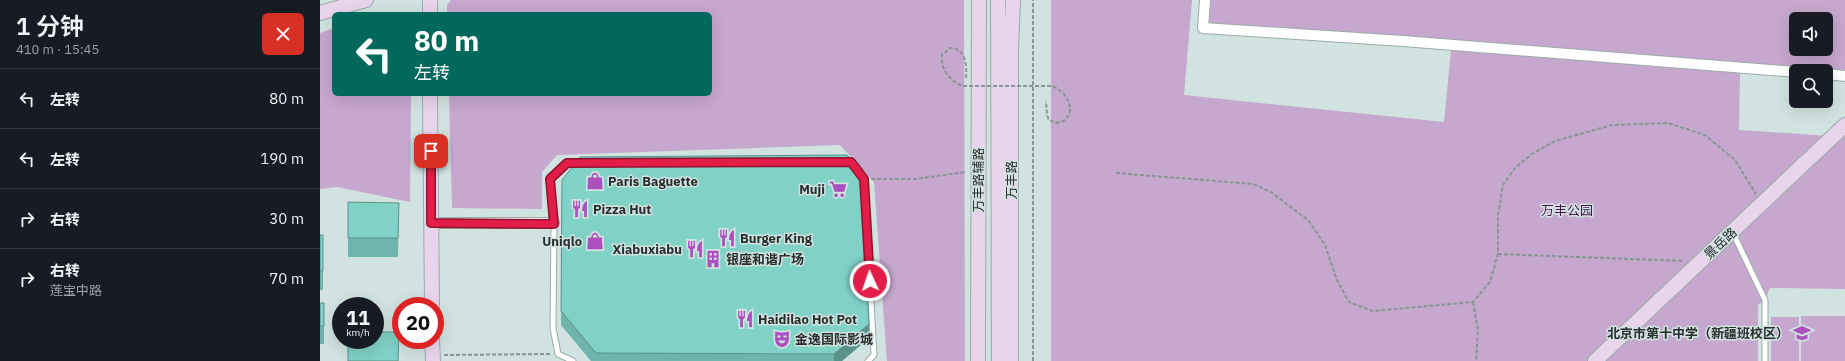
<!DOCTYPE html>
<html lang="zh">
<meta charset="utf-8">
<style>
:root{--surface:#171b24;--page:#20242c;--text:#f1f3f6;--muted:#9ea1a6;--line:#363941}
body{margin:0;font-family:"IBM Plex Sans","Noto Sans SC",sans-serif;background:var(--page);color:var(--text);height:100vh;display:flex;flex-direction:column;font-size:15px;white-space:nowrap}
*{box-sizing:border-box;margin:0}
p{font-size:13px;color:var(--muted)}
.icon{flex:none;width:22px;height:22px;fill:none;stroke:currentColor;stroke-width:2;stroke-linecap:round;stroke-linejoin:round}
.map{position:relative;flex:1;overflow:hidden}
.details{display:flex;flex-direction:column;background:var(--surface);width:320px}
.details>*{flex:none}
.banner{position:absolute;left:12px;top:12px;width:380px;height:84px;border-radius:6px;box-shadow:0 4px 16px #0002;background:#00695c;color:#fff;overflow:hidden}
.tools{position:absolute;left:1469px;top:12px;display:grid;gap:8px}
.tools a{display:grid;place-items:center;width:44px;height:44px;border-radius:6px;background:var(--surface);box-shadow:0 4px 16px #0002;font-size:20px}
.speed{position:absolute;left:12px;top:297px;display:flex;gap:8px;font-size:20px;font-weight:700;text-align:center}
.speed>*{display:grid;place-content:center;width:52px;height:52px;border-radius:50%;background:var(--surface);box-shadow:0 4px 16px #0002;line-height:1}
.speed small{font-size:10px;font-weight:400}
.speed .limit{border:6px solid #d22;background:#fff;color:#111}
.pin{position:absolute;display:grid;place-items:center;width:34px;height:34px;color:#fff;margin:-17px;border-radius:8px;box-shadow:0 2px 6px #0006}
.me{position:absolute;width:44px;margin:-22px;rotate:357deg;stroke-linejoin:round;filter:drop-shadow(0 0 3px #0008)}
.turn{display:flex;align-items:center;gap:14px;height:84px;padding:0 16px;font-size:18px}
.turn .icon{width:52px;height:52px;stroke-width:2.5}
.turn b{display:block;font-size:28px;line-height:34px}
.round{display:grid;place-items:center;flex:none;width:42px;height:42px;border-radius:6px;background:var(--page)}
.summary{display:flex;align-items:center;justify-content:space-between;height:68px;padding:0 16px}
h1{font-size:24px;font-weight:600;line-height:30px}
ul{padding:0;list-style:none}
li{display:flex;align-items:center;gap:12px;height:60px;padding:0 16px;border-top:1px solid var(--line)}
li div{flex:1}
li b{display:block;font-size:15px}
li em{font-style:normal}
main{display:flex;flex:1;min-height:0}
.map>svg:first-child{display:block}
.green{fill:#c6a7cd;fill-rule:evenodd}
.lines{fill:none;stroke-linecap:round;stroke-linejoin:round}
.lane-casing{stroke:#9aaca9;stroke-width:7}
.street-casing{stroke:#9aaca9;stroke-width:12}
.secondary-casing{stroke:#9aaca9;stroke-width:16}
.path{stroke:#889593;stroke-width:2;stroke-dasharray:4 2;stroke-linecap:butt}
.lane{stroke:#fff;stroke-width:5}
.street{stroke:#fff;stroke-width:10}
.secondary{stroke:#e8d5ec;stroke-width:14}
.path-bridge{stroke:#889593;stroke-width:2;stroke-dasharray:4 2;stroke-linecap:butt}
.wall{fill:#6eb4aa}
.shaded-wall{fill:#5a928b}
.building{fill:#80d1c6;stroke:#5a928b}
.route-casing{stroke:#92132f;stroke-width:10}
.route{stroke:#e11d48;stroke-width:7}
.labels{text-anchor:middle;stroke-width:3;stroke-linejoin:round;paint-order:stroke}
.street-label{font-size:13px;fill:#272e2d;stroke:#d1e3e0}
.poi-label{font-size:13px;font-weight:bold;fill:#272e2d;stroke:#d1e3e0;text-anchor:start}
.park-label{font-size:13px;fill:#44134e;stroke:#d1e3e0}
</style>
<main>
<section class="details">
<div class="summary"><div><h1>1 分钟</h1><p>410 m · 15:45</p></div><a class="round" style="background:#d93025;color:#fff"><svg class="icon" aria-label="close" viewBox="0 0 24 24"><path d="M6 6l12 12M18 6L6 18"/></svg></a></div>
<ul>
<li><svg class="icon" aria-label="left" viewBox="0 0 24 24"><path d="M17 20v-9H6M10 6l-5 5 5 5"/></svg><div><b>左转</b></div><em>80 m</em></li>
<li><svg class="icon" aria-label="left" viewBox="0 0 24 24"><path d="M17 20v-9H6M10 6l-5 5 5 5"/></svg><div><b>左转</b></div><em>190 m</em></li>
<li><svg class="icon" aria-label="right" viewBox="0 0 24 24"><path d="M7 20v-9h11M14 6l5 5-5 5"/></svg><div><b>右转</b></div><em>30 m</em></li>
<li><svg class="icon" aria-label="right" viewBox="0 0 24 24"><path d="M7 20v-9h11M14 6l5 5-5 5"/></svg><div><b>右转</b><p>莲宝中路</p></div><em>70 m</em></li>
</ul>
</section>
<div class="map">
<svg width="1525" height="361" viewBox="0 0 1525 361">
<rect width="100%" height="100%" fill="#d1e3e0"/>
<path class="green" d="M 131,0 L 644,0 L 645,361 L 567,361 L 554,182 L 520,145 L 237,155 L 222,172 L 222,209 L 132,208 L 129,94 L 390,94 L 390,14 L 127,14 L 127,5 Z
M 731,0 L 872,0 L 864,95 L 1124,122 L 1131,50 L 1420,71 L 1419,130 L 1525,137 L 1525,289 L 1450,288 L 1445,300 L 1438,305 L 1438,361 L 731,361 Z
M 891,0 L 1525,0 L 1525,70 L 889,23 ZM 1476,19 L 1506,19 L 1506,49 L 1476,49 Z
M 14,28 L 14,94 L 91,94 L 90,202 L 17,187 L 0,189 L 0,33 Z
M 1481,316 L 1525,316 L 1525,361 L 1481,361 Z
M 1451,317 L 1479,317 L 1479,361 L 1451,361 Z"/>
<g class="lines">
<g class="lane-casing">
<path id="lane" d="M 537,170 L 544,179 L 554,355 L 548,361
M 1413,233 L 1445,300 L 1445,361
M 253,361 L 238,354 L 233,328 L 234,223 L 229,179 L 247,163 L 262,162"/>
</g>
<g class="street-casing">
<path id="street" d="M 885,0 L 883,28 L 1083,41 L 1476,72
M 1506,74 L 1525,76
M 111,223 L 234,223"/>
</g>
<g class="secondary-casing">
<path id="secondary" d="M 110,0 L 110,14
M 678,0 L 679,361
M 0,13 L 46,0
M 110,94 L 112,306
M 112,340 L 113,361
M 658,361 L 659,0
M 691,361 L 691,49 L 693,0
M 1275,361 L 1525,125"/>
</g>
<path class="path" d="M 796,173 L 933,184 L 951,192 L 988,220 L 1005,245 L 1017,280 L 1029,302 L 1053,311 L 1153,302 L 1170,282 L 1178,254 L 1178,215 L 1183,185 L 1195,168 L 1212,154 L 1235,141 L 1292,125 L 1348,123 L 1385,135 L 1415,160 L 1436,194
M 551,179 L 595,179 L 646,172
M 1178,254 L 1363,261
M 1153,302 L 1158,329 L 1156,361
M 124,355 L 231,354
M 713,361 L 713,0"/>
<use href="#lane" class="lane"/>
<use href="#street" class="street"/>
<use href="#secondary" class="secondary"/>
<path class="path-bridge" d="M 646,78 C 647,66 646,48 630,48 L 622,55 C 620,70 630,80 642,86 L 731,86 C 748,90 761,118 737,123 L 729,120 L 727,115 L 726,101"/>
</g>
<path class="wall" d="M 242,180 L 549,338 L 522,361 L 271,361 L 241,325 Z
M 28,202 L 79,203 L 78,257 L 28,257 Z
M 0,235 L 3,235 L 3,290 L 0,290 Z
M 0,303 L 4,303 L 4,344 L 0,344 Z"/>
<path class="shaded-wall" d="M 549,324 L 549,338 L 522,361 L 514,361 L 514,354 Z"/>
<path class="building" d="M 527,155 L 540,169 L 549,324 L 514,354 L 276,353 L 241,311 L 242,180 L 260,157 Z
M 28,202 L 79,203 L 78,238 L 28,238 Z
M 0,235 L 3,235 L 3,271 L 0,271 Z
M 0,303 L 4,303 L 4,326 L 0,326 Z
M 55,332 L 79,332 L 78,361 L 28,361 L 28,340 L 55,340 Z"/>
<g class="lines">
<g class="route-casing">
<path id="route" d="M 111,151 L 111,223 L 234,224 L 230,179 L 247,163 L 531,162 L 544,179 L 550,281"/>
</g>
<use href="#route" class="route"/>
</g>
<defs>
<g id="shop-bare" transform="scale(1.38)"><path d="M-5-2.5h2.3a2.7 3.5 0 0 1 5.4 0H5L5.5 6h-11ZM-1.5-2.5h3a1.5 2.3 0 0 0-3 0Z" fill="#aa51bd" stroke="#d1e3e0" stroke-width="2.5" paint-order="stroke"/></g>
<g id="supermarket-bare" transform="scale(1.38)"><path d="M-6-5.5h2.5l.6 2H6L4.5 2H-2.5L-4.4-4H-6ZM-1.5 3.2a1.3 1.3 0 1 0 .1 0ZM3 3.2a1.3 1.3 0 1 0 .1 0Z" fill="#aa51bd" stroke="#d1e3e0" stroke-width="2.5" paint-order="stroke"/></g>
<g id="restaurant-bare" transform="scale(1.38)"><path d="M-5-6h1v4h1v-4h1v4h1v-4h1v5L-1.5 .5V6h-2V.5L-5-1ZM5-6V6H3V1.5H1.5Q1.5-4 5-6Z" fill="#aa51bd" stroke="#d1e3e0" stroke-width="2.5" paint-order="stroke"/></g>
<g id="building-bare" transform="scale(1.38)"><path d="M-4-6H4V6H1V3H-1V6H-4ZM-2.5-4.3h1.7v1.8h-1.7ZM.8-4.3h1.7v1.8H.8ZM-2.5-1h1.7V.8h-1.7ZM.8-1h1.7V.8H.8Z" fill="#aa51bd" stroke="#d1e3e0" stroke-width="2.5" paint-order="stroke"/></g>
<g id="school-bare" transform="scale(1.38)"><path d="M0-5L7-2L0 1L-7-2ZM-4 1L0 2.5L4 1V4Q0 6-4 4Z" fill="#aa51bd" stroke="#d1e3e0" stroke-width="2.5" paint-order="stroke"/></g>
<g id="theatre-bare" transform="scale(1.38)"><path d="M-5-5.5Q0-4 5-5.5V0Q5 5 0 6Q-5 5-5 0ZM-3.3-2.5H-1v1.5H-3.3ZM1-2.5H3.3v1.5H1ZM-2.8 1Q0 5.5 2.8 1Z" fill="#aa51bd" stroke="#d1e3e0" stroke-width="2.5" paint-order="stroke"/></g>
</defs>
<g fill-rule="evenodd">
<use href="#shop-bare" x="275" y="181"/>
<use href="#supermarket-bare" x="518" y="189"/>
<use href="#restaurant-bare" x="260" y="209"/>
<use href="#restaurant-bare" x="407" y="238"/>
<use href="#shop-bare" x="275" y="241"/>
<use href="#restaurant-bare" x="375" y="249"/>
<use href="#building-bare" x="393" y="259"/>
<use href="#restaurant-bare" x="425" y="319"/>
<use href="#school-bare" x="1482" y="333"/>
<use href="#theatre-bare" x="462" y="339"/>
</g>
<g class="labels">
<g class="street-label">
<text transform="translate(658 180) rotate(-90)" y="5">万丰路辅路</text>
<text transform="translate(691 180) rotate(-90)" y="5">万丰路</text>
<text transform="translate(1400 243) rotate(-43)" y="5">景岳路</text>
</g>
<g class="poi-label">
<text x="288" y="186">Paris Baguette</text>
<text x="505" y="194" text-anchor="end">Muji</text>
<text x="273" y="214">Pizza Hut</text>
<text x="420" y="243">Burger King</text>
<text x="262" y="246" text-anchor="end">Uniqlo</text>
<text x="362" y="254" text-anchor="end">Xiabuxiabu</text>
<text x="406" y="264">银座和谐广场</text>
<text x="438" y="324">Haidilao Hot Pot</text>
<text x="1469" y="338" text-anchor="end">北京市第十中学（新疆班校区）</text>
<text x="475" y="344">金逸国际影城</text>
</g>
<g class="park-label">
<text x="1247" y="215">万丰公园</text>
</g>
</g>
</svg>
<div class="tools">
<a><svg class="icon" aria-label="sound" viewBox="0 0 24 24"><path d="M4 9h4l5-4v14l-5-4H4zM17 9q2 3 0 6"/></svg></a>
<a><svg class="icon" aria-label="search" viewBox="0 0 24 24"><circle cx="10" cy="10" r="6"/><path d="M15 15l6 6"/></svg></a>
</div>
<div class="speed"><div>11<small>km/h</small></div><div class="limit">20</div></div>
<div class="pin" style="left:111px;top:151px;background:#d93025"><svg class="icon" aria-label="arrive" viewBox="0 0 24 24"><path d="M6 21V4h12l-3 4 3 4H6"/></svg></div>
<svg class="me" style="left:550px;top:281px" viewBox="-20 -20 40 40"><circle r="17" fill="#e11d48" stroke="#fff" stroke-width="3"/><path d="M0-11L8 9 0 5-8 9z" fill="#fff"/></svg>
<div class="banner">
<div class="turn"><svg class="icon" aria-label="left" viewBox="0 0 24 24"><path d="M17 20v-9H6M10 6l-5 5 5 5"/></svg><div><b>80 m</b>左转</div></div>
</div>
</div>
</main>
